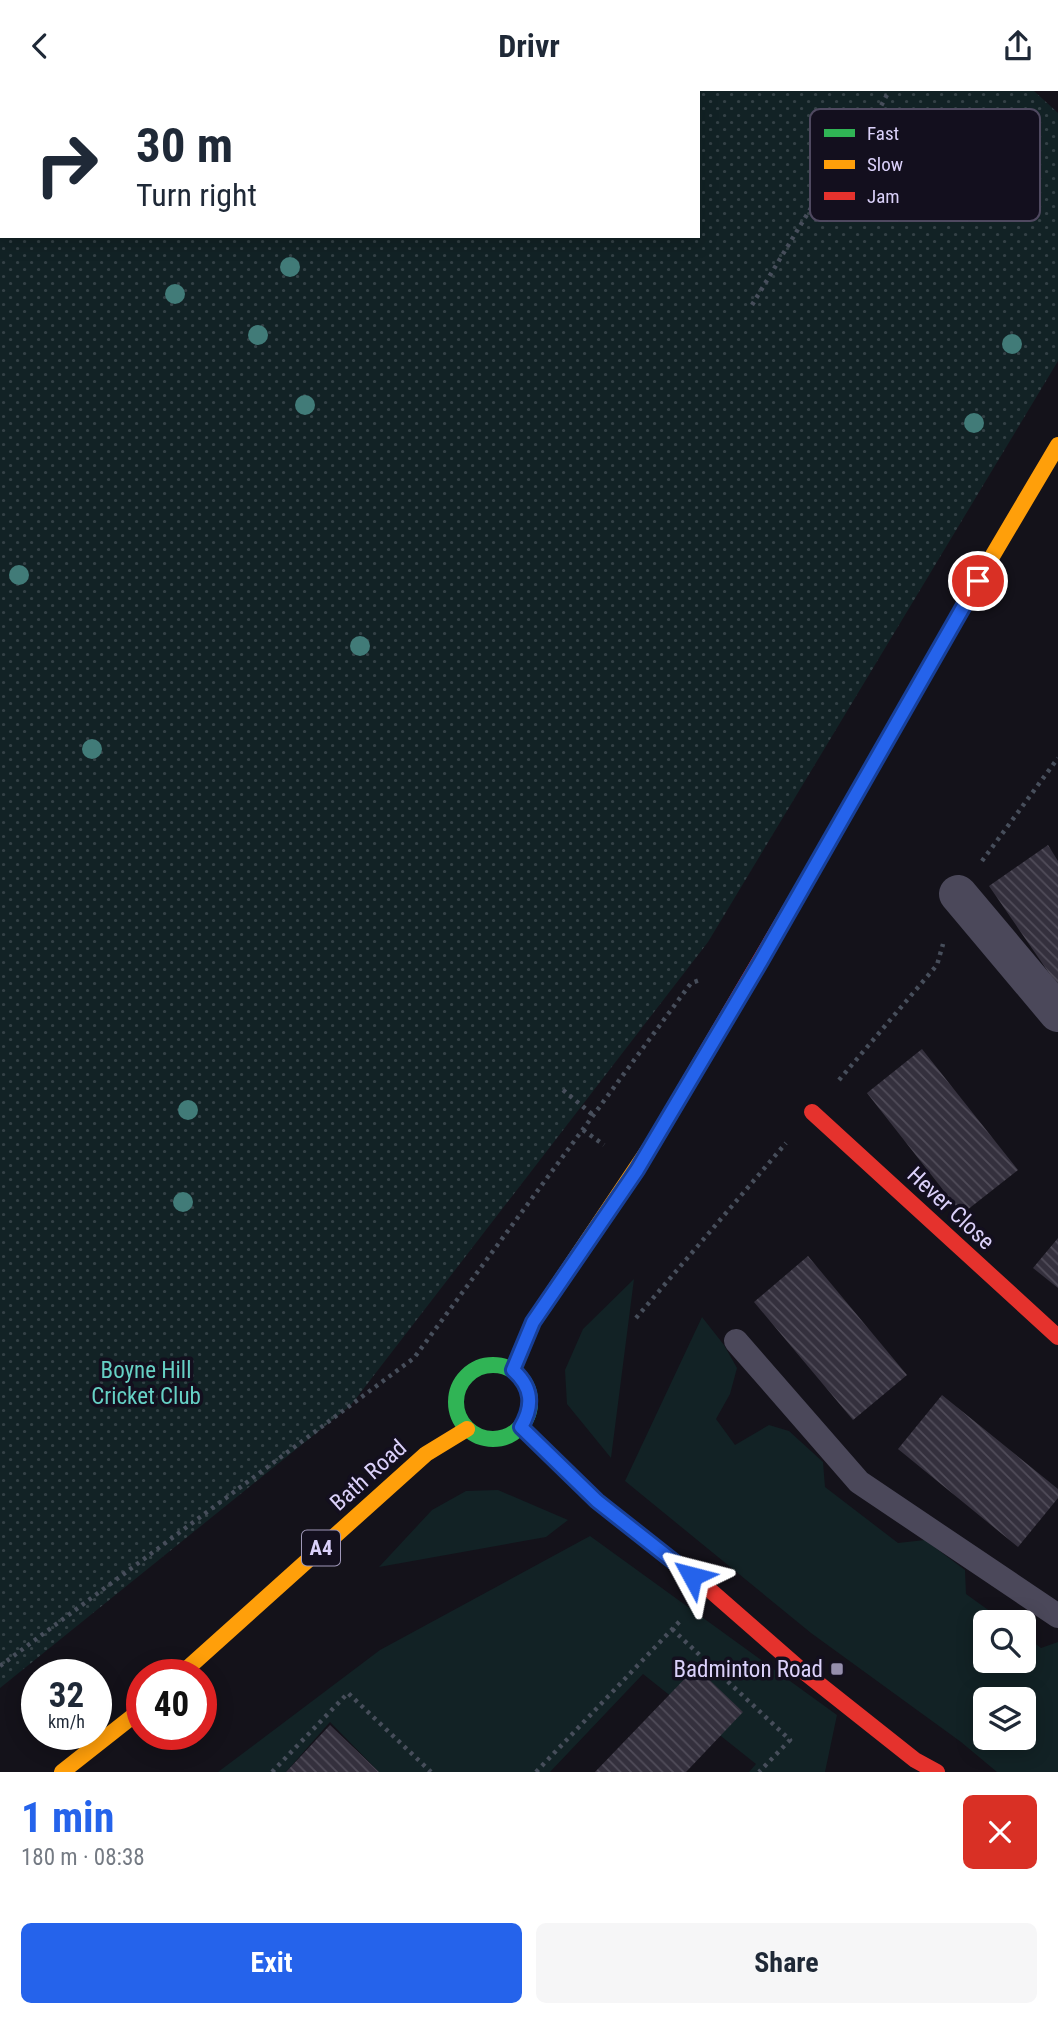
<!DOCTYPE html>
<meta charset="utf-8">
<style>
:root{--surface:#fff;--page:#f6f6f7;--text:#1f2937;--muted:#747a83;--accent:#2563eb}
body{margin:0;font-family:"Roboto Condensed",sans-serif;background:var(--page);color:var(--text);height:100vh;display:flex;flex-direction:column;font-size:26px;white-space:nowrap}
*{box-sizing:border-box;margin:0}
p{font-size:23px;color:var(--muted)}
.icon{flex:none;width:38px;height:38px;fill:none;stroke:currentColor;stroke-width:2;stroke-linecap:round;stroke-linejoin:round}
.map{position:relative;height:1681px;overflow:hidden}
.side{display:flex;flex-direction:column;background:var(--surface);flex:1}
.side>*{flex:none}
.hud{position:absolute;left:0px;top:0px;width:700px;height:147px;box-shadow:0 4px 18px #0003;background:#fff;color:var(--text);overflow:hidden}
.tools{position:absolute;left:973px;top:1519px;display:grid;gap:14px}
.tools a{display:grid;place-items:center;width:63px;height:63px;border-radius:10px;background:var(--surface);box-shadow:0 4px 18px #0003;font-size:35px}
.speed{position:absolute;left:21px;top:1568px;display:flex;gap:14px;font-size:35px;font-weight:700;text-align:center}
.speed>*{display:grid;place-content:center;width:91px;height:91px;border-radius:50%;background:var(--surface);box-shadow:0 4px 18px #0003;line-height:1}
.speed small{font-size:18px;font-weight:400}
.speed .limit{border:10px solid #d22;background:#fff;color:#111}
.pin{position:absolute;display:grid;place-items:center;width:60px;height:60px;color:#fff;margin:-30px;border:4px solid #fff;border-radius:50%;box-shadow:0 2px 7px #0007}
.me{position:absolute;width:77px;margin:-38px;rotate:308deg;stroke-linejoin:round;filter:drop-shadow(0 0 5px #0008)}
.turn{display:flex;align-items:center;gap:24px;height:147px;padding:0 21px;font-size:32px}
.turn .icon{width:91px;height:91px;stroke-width:2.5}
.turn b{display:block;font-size:49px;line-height:60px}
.round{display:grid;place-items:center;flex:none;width:74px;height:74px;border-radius:10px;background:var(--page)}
.overview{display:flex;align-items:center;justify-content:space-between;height:119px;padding:0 21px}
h1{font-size:42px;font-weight:700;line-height:52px;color:var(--accent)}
.primary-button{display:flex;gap:14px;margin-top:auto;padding:14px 21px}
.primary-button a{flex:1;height:80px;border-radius:10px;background:var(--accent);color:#fff;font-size:28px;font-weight:700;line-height:80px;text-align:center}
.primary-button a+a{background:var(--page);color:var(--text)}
header{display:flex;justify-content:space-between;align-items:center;height:91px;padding:0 21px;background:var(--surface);font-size:32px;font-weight:700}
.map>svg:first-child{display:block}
.grass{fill:#122225;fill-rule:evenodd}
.park{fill:url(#park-dots)}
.building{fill:url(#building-back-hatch)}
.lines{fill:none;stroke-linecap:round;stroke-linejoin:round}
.path{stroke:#474e5b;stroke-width:4.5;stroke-dasharray:3.5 5;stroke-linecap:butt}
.lane{stroke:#4b485a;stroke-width:24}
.street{stroke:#4b485a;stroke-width:38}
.fast{stroke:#30b455;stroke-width:16}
.slow{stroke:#ff9f0a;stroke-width:16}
.jam{stroke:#e5322d;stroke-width:16}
.tree{fill:#417b78}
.route-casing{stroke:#184099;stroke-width:18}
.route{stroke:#2563eb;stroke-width:12}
.poi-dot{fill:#958eac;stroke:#130f1e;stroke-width:2.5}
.labels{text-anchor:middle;stroke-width:7;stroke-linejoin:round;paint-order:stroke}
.shield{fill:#130f1e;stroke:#9f97b8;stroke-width:2}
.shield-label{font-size:21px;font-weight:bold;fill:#dbd1fa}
.street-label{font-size:23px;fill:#dbd1fa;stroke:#130f1e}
.park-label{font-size:23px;fill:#66d1c5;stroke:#130f1e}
.poi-label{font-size:23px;fill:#dbd1fa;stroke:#130f1e;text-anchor:end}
.key{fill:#130f1e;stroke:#4f4960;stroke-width:2}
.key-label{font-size:19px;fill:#dbd1fa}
</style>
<header><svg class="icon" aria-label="back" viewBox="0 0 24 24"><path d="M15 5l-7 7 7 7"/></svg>Drivr<svg class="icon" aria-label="share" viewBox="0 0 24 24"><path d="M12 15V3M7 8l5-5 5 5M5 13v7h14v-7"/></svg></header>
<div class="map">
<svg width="1058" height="1681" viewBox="0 0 1058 1681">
<defs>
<pattern id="park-dots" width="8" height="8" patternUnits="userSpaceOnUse" patternTransform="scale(1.75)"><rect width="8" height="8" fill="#122225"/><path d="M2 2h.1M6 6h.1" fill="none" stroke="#344146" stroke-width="1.8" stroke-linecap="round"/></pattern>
<pattern id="building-back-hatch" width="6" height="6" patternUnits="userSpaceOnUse" patternTransform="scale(1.75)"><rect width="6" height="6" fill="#34303d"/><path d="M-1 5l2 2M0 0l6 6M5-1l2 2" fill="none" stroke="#514d5a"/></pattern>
</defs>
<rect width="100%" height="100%" fill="#14121a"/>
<path class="grass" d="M 634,1188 L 611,1367 L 567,1313 L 565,1279 L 583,1238 Z
M 702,1226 L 724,1254 L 737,1277 L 730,1303 L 716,1328 L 735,1354 L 769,1334 L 789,1340 L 823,1371 L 825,1396 L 898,1452 L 925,1449 L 965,1479 L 966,1503 L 1005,1531 L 985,1531 L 985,1570 L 1024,1570 L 1024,1544 L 1041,1557 L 1058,1551 L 1058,1681 L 997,1681 L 961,1651 L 811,1542 L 625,1390 ZM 985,1608 L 1024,1608 L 1024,1647 L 985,1647 Z
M 498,1399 L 568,1429 L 546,1446 L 379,1476 L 432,1419 L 466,1400 Z
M 590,1445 L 837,1624 L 825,1681 L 749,1681 L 756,1673 L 643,1583 L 550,1681 L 379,1681 L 330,1631 L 286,1681 L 218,1681 L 380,1559 Z"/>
<path class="park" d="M 0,0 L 148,2 L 2,2 L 2,145 L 698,145 L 697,0 L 1034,0 L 1058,22 L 1058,270 L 708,851 L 351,1314 L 0,1597 Z
M 227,0 L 581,0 L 586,2 L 225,2 Z"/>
<path class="building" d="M 1048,754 L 1058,770 L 1058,895 L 989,795 Z
M 922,958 L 1018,1079 L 962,1123 L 867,1002 Z
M 1058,1147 L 1058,1197 L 1033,1177 Z
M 808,1165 L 907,1284 L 853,1329 L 754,1211 Z
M 942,1304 L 1058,1398 L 1058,1407 L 1018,1456 L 898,1358 Z
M 696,1576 L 743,1621 L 686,1681 L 595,1681 Z
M 330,1634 L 379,1681 L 286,1681 Z"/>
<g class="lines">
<path class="path" d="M 752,214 L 817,107 L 875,26 L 889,0
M 982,770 L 1058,667
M 839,989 L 937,874 L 943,853
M 563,999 L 593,1024
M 583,1039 L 604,1054
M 636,1227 L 786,1052
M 672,1538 L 790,1649 L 759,1681
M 0,1575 L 414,1267 L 691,892 L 700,889
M 272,1681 L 348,1602 L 431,1681
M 536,1681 L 680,1530"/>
<path class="lane" d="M 736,1250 L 859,1391 L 1058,1525"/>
<path class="street" d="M 958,803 L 1058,922"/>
<path class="fast" d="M 827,755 L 990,469
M456 1311a37 37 0 1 1 74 0a37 37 0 1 1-74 0Z"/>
<path class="slow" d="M 990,469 L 1058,354
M 513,1279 L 533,1231 L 653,1052
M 180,1584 L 426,1363 L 467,1338
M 62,1681 L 142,1618"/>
<path class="jam" d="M 812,1021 L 1058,1246
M 653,1052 L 827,755
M 521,1336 L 597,1410 L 711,1500 L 799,1577 L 915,1669 L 937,1681"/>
</g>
<g class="tree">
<circle cx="290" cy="176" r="10"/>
<circle cx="175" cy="203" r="10"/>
<circle cx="258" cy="244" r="10"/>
<circle cx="1012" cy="253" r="10"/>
<circle cx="305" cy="314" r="10"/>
<circle cx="974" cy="332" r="10"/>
<circle cx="19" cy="484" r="10"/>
<circle cx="360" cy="555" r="10"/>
<circle cx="92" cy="658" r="10"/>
<circle cx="188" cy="1019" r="10"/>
<circle cx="183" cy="1111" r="10"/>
</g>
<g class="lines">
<g class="route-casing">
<path id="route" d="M 692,1485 L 597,1410 L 521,1336 C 534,1314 532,1296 513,1279 L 533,1231 L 637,1079 L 761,870 L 978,490"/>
</g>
<use href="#route" class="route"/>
</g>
<rect class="poi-dot" x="830" y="1571" width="14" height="14" rx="3.5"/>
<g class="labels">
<rect class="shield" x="302" y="1439.5" width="38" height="35" rx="5"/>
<g class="shield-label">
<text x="321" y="1464">A4</text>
</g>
<g class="street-label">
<text transform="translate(951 1117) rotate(43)" y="8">Hever Close</text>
<text transform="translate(368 1384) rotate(-42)" y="8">Bath Road</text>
</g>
<g class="park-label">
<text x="146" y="1287">Boyne Hill<tspan x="146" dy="26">Cricket Club</tspan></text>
</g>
<g class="poi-label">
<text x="823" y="1586">Badminton Road</text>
</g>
</g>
<rect x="810" y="18" width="230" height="112" rx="10" class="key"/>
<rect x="824" y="38" width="31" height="8" fill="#30b455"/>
<rect x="824" y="69" width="31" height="9" fill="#ff9f0a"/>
<rect x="824" y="101" width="31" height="8" fill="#e5322d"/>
<g class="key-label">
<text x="867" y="49">Fast</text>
<text x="867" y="80">Slow</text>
<text x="867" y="112">Jam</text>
</g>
</svg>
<div class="tools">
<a><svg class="icon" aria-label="search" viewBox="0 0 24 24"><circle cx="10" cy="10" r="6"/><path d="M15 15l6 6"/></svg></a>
<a><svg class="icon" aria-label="layers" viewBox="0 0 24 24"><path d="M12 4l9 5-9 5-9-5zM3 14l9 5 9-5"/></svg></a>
</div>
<div class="speed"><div>32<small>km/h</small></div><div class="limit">40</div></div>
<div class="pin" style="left:978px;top:490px;background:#d93025"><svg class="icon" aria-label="arrive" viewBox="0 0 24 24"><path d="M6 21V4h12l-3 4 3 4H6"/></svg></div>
<svg class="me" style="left:692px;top:1485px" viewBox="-20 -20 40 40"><path d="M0-17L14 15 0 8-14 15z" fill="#2563eb" stroke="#fff" stroke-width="4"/></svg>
<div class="hud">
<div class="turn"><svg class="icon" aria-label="right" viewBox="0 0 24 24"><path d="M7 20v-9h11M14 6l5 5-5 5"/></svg><div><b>30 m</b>Turn right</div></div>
</div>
</div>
<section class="side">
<div class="overview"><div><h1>1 min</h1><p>180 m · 08:38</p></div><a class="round" style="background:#d93025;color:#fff"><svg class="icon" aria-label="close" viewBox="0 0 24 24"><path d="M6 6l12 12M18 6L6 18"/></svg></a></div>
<div class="primary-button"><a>Exit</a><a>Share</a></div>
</section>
